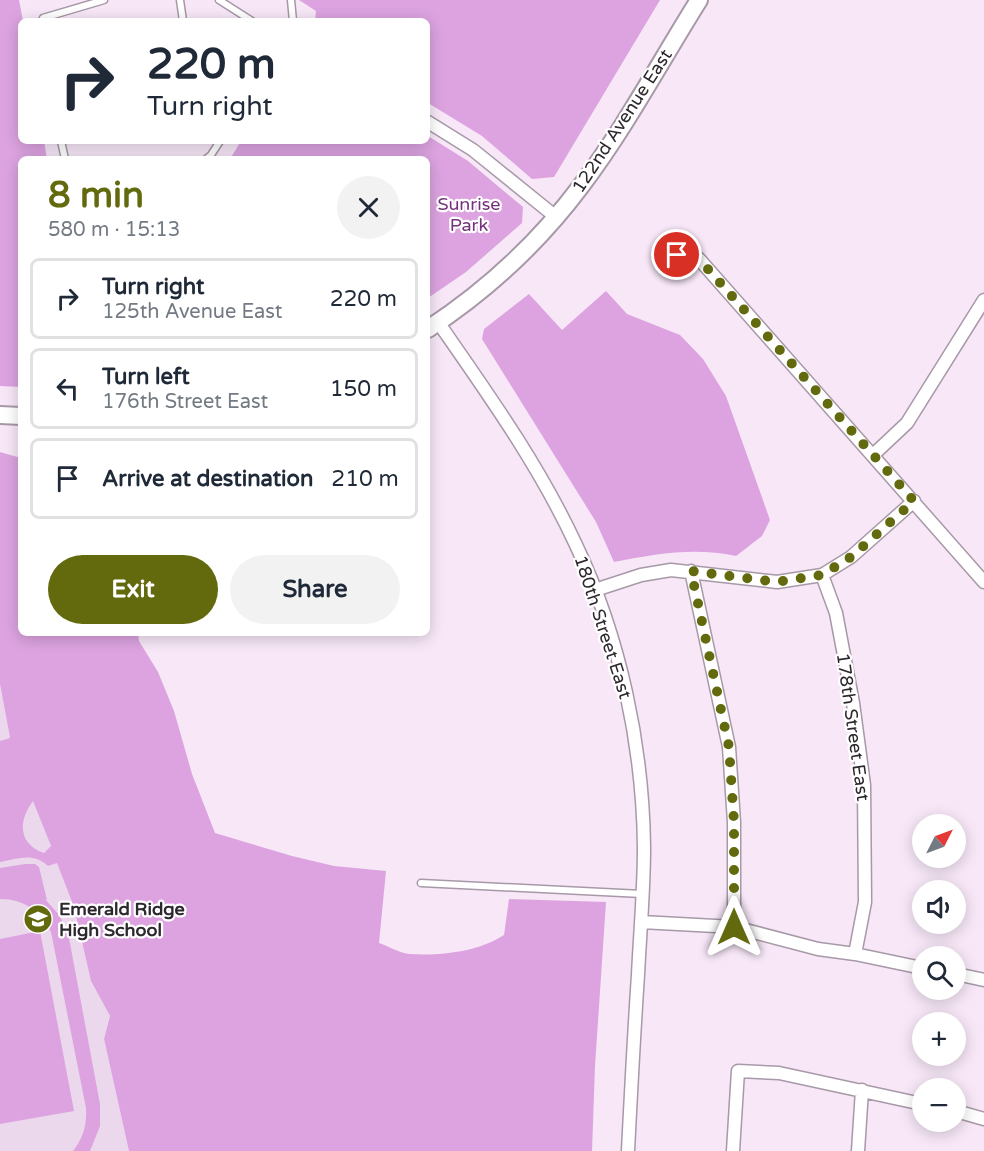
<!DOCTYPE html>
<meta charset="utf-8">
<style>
:root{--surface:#fff;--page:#f2f2f3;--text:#1f2937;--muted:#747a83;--line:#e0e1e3;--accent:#626a0d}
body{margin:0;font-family:"Varela Round",sans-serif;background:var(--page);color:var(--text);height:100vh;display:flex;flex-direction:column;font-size:22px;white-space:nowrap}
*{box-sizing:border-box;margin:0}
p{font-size:20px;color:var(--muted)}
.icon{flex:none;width:33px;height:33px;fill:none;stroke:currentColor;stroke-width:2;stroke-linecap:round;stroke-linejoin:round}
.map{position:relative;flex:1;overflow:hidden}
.panel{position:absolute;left:18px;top:156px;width:412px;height:480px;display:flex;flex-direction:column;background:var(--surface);border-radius:9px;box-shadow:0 3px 15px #0003}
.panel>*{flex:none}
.guide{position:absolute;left:18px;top:18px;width:412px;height:126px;border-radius:9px;box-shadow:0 3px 15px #0003;background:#fff;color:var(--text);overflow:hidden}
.needle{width:39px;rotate:48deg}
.controls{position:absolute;left:912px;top:814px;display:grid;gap:12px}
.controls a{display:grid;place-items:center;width:54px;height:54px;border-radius:50%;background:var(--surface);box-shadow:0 3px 15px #0003;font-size:30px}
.pin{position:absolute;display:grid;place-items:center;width:51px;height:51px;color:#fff;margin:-26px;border:3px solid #fff;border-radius:50%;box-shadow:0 2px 6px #0007}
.me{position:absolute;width:66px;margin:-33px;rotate:0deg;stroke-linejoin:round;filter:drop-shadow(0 0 4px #0008)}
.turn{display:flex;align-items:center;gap:21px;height:126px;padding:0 30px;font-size:27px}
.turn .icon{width:78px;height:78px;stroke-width:2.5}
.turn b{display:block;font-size:42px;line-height:51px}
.round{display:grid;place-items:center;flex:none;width:63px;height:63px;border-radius:32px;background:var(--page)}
.head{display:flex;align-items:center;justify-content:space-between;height:102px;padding:0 30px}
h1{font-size:36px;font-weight:700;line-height:45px;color:var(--accent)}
.primary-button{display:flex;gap:12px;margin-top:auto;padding:12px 30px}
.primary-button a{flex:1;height:69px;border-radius:36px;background:var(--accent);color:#fff;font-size:24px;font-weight:700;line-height:69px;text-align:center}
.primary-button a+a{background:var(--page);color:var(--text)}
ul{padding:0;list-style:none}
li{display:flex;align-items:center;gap:18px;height:81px;margin:0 12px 9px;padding:0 18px;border:3px solid var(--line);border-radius:9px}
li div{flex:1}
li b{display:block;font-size:22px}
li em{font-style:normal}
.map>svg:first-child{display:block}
.built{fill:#ebd8ec}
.green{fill:#dca3e0;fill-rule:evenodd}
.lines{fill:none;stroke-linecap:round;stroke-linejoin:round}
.lane-casing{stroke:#a799a7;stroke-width:9}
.street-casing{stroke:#a799a7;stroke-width:15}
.secondary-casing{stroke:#a799a7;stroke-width:20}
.lane{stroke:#fff;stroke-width:6}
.street{stroke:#fff;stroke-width:12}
.secondary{stroke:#fff;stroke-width:16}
.route{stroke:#626a0d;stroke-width:10;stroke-dasharray:0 18}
.labels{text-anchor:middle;stroke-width:4.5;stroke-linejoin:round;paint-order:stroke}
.street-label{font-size:18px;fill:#2d282e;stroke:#fff}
.park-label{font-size:18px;fill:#76317c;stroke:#fff}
.poi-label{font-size:18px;font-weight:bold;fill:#2d282e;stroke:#fff;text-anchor:start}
</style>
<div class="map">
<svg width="984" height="1151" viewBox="0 0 984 1151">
<rect width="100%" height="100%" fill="#f7e7f7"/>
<path class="built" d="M 0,684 L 10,739 L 74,907 L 91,981 L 110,1016 L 104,1039 L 129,1151 L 0,1151 Z"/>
<path class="green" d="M 0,0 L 19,0 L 23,21 L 21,21 L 21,141 L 44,141 L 47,159 L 21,159 L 21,387 L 0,386 Z
M 299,0 L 660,0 L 554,177 L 532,179 L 482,136 L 428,103 L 428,21 L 315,21 L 316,11 Z
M 428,136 L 468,161 L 523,207 L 522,223 L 466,272 L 428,298 L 428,159 L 230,159 L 241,141 L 428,141 Z
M 606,291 L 627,314 L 680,335 L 703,359 L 726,396 L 770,520 L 762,536 L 736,556 C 694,547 656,554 614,562 L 596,522 L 482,339 L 484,329 L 529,294 L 562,330 Z
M 0,452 L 21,458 L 21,633 L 138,633 L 139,641 L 158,672 L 174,711 L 192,774 L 215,833 L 292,856 L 334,866 L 386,871 L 379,943 C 388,946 399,953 409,954 C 440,956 478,952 504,935 L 509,899 L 606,902 L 595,1066 L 592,1151 L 129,1151 L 104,1039 L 110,1016 L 91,981 L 74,907 L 57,863 L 48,866 C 33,852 18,859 0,862 L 0,741 L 10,738 L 0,684 ZM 33,801 L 51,846 L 44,853 C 18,844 18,821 33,801 Z
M 25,864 L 35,864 L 39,867 L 47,900 L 45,899 L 60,916 L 69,938 L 100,1104 L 100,1126 L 90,1151 L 73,1151 C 83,1138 87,1125 86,1108 L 51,932 C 41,911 24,899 0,899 L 0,868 Z
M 40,931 L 74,1111 L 0,1124 L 0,939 Z"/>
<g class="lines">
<g class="lane-casing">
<path id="lane" d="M 180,0 L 183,21
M 219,0 L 252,21
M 291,0 L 293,21
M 44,21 L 43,18 L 104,0
M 61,141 L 65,159
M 206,159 L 211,155 L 220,141
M 421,883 L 642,894"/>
</g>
<g class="street-casing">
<path id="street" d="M 428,122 L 473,150 L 556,217
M 677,255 L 699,259 L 984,582
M 438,322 C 488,394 539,465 576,545 C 620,637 643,746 644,848 C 644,890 640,933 638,975 C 634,1033 631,1092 628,1151
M 873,455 L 907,423 L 984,300
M 691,571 L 729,747 L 734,822 L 734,927
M 822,575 L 836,613 L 853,703 L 864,785 L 865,902 L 855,954
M 595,590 L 641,575 L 671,570 L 777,582 L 822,575 L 851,557 L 914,501
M 641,922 L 734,927 L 818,949 L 855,954 L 922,968
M 956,974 L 984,980
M 956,1111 L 984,1119
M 733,1151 L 738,1071 L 779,1073 L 922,1104
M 858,1151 L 862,1090"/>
</g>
<g class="secondary-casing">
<path id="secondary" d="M 428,329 C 486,291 539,242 581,186 C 625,128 660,62 699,0
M 0,415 L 21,416"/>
</g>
<use href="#lane" class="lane"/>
<use href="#street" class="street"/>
<use href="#secondary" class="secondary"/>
</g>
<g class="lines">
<path class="route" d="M 677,255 L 699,259 L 914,501 L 851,557 L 822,575 L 777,582 L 691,571 L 729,747 L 734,822 L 734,927"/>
</g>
<defs>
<g id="school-disc" transform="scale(1.5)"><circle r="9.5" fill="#626a0d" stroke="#fff"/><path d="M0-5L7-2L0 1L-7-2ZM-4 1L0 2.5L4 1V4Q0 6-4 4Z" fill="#fff"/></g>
</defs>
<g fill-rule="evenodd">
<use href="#school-disc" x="38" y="919"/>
</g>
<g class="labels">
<g class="street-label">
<text transform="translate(622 121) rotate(-57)" y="6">122nd Avenue East</text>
<text transform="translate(603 627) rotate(72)" y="6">180th Street East</text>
<text transform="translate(853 727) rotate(82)" y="6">178th Street East</text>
</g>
<g class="park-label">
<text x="469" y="210">Sunrise<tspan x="469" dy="21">Park</tspan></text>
</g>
<g class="poi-label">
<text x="59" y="915">Emerald Ridge<tspan x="59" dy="21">High School</tspan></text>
</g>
</g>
</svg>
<div class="controls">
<a><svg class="needle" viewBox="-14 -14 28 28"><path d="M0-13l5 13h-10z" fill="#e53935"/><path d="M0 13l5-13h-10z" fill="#747a83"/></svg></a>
<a><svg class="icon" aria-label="sound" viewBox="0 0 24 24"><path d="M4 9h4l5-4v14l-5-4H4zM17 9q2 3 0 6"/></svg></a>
<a><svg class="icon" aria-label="search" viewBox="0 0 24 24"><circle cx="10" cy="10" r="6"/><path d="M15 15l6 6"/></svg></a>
<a>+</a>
<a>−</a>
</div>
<div class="pin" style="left:677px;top:255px;background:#d93025"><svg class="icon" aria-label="arrive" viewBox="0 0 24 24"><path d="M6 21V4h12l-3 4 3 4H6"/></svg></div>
<svg class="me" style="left:734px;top:927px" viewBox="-20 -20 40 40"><path d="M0-17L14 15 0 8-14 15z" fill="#626a0d" stroke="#fff" stroke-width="4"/></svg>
<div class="guide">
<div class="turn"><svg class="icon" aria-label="right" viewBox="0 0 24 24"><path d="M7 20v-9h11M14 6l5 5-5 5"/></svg><div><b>220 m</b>Turn right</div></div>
</div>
<section class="panel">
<div class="head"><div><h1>8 min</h1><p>580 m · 15:13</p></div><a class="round"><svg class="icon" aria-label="close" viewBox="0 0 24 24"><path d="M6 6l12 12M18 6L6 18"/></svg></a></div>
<ul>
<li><svg class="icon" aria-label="right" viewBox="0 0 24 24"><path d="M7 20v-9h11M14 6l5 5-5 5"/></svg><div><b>Turn right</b><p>125th Avenue East</p></div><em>220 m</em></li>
<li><svg class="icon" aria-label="left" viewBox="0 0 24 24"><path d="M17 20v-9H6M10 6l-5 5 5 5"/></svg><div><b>Turn left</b><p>176th Street East</p></div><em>150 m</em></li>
<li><svg class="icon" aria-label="arrive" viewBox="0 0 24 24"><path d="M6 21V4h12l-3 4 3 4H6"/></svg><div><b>Arrive at destination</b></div><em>210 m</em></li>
</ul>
<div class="primary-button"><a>Exit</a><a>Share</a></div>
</section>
</div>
